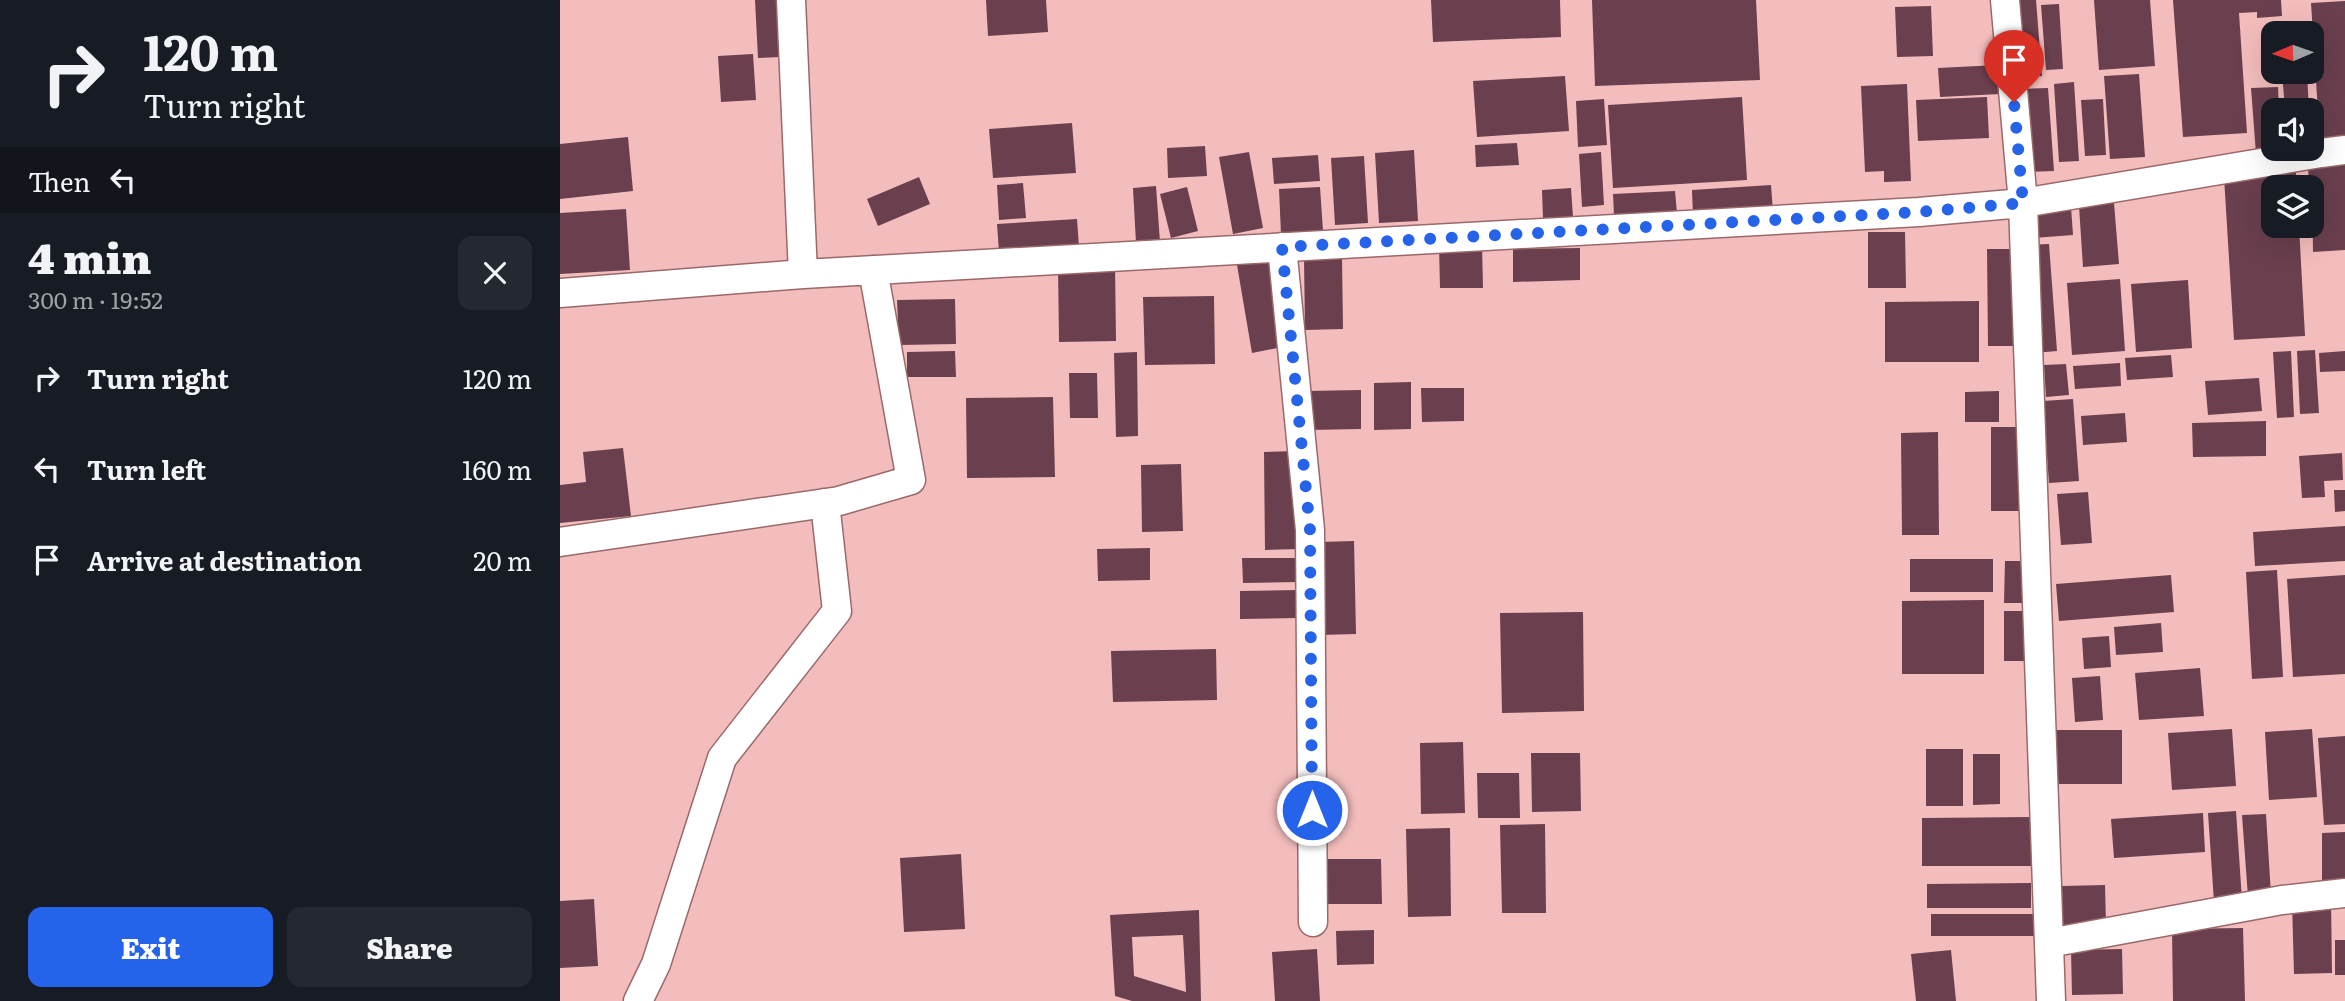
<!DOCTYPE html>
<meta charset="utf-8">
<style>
:root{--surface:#171b24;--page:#242831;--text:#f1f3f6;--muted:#9ea1a6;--accent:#2563eb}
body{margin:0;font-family:Literata,serif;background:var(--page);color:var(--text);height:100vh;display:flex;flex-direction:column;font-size:26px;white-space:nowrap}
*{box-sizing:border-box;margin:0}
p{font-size:23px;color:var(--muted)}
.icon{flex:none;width:38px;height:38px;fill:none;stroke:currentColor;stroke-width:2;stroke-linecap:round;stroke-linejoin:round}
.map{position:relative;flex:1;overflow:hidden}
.drawer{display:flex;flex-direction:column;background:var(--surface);width:560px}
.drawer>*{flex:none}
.guide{background:#171b24;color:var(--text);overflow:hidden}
.needle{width:46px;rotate:268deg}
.tools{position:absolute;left:1701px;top:21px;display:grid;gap:14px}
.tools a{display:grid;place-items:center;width:63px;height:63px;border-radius:14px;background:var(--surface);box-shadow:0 7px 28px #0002;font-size:35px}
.pin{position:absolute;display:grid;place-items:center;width:60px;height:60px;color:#fff;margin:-72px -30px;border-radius:50% 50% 50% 0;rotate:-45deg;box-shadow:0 0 7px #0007}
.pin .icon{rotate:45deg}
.me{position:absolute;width:77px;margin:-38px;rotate:0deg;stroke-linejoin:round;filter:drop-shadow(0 0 5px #0008)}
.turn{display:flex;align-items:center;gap:24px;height:147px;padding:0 28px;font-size:32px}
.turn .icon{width:91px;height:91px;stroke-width:2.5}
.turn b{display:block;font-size:49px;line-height:60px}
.then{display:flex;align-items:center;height:66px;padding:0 28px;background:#0003;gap:14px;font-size:26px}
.round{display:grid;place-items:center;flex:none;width:74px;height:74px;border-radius:14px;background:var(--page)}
.headline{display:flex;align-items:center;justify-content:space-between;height:119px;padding:0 28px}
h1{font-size:42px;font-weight:800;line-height:52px}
.cta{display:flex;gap:14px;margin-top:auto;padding:14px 28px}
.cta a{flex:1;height:80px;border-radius:14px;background:var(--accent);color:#fff;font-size:28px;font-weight:800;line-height:80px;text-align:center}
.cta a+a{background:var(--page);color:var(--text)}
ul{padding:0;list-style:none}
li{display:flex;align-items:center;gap:21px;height:91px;padding:0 28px}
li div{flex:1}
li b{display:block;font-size:26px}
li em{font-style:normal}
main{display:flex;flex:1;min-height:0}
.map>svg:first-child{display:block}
.building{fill:#6a3f4e;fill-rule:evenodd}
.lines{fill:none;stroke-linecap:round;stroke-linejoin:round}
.street-casing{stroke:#9a696a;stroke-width:31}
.street{stroke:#fff;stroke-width:28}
.route{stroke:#2563eb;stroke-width:12;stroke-dasharray:0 21.6}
</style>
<main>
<section class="drawer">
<div class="guide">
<div class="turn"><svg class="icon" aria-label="right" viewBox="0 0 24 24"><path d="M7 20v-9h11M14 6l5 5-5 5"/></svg><div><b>120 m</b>Turn right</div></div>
<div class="then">Then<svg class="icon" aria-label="left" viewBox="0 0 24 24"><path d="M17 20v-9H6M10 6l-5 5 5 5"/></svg></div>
</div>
<div class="headline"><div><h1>4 min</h1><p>300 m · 19:52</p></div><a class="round"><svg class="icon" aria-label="close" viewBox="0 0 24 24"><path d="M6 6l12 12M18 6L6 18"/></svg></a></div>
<ul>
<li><svg class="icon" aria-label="right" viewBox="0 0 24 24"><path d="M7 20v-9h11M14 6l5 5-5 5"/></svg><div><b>Turn right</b></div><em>120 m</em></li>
<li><svg class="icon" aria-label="left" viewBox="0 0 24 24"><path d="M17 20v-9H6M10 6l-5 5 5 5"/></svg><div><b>Turn left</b></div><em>160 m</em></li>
<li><svg class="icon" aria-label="arrive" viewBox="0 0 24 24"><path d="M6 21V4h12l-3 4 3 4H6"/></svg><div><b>Arrive at destination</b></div><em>20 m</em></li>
</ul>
<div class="cta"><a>Exit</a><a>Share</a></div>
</section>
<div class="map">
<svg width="1785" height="1001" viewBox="0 0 1785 1001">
<rect width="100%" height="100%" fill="#f4bdbd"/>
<path class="building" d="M 195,0 L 218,0 L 221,57 L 198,58 Z
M 426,0 L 486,0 L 488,32 L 428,36 Z
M 871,0 L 1000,0 L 1001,37 L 873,42 Z
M 1032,0 L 1196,0 L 1200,80 L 1035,86 Z
M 1455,0 L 1476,0 L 1482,76 L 1460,77 Z
M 1534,0 L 1590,0 L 1595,66 L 1539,70 Z
M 1613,0 L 1721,0 L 1722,16 L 1697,18 L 1697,12 L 1679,13 L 1687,133 L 1623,137 Z
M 1785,1 L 1785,141 L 1760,143 L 1751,3 Z
M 1499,4 L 1503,69 L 1486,70 L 1481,5 Z
M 1371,6 L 1373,56 L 1337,57 L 1335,7 Z
M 193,54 L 196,100 L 161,102 L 158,56 Z
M 1438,65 L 1440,94 L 1380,97 L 1378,68 Z
M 1722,72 L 1747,72 L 1749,110 L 1725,110 Z
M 1579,74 L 1585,157 L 1550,159 L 1544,76 Z
M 1005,76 L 1009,131 L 917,137 L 913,81 Z
M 1514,82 L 1519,161 L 1499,162 L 1494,84 Z
M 1347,84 L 1351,181 L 1324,182 L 1324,171 L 1305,172 L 1301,86 Z
M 1718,87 L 1719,110 L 1713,110 L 1713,149 L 1696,154 L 1691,88 Z
M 1488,88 L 1494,171 L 1468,172 L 1462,89 Z
M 1182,97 L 1187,180 L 1053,188 L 1048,105 Z
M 1427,97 L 1429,138 L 1358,141 L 1356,100 Z
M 1044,99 L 1047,145 L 1018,147 L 1016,101 Z
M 1543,99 L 1546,155 L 1525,156 L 1521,100 Z
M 512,123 L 516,173 L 433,178 L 429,129 Z
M 68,137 L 73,191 L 0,199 L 0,144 Z
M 957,143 L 959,165 L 916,167 L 915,145 Z
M 645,146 L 647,176 L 608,178 L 607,148 Z
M 854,150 L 858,221 L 819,223 L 815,153 Z
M 689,152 L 703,228 L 673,234 L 659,157 Z
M 1041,152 L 1044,205 L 1022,207 L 1019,154 Z
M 758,155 L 760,181 L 714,184 L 712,158 Z
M 804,156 L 808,223 L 775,225 L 771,158 Z
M 1785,165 L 1785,250 L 1753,252 L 1752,187 L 1749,187 L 1748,167 Z
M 1736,172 L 1736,187 L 1713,187 L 1713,226 L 1739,226 L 1745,336 L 1674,340 L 1664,177 Z
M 359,177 L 370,204 L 318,226 L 307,199 Z
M 463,183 L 466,218 L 439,220 L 437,185 Z
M 1211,185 L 1213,211 L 1133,216 L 1132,190 Z
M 596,186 L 600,242 L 576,243 L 573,188 Z
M 627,187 L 638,231 L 611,238 L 600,194 Z
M 760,187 L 763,231 L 721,234 L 719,189 Z
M 1011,188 L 1013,217 L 983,218 L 982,190 Z
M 1115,191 L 1117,213 L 1054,216 L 1053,194 Z
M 1554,203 L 1559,264 L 1523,267 L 1519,206 Z
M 1511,207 L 1513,235 L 1473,238 L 1471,211 Z
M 66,209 L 70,270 L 0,274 L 0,213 Z
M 517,219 L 519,247 L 439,252 L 437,224 Z
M 1308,232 L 1345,232 L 1346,288 L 1308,288 Z
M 922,244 L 923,288 L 880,288 L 879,245 Z
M 1489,244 L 1497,351 L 1474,353 L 1467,245 Z
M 1020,248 L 1020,280 L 953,282 L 953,249 Z
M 1427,249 L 1457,249 L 1457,346 L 1428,346 Z
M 782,257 L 783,329 L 745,330 L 744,258 Z
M 712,259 L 727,346 L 692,353 L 677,265 Z
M 555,264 L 556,341 L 499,342 L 498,265 Z
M 1560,279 L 1565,351 L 1512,355 L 1507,283 Z
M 1628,280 L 1632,348 L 1576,352 L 1571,284 Z
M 654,296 L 655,364 L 585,365 L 583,297 Z
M 395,299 L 396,344 L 339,345 L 337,300 Z
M 1419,301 L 1419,362 L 1325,362 L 1325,302 Z
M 1755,350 L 1759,413 L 1740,414 L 1737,351 Z
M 395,351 L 396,377 L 347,377 L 347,352 Z
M 1731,351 L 1734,417 L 1717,418 L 1713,352 Z
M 1785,351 L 1785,371 L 1760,372 L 1759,353 Z
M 577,352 L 578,436 L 556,437 L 554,353 Z
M 1611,355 L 1613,377 L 1567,380 L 1565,358 Z
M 1560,363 L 1561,386 L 1515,389 L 1513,366 Z
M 1506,364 L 1509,395 L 1486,397 L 1484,365 Z
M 509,373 L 537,373 L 538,418 L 510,418 Z
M 1699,378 L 1702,411 L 1648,415 L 1645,381 Z
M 851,382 L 851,429 L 814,430 L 814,383 Z
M 861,388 L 904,388 L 904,421 L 862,422 Z
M 801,390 L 801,429 L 748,430 L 747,391 Z
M 1439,391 L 1439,422 L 1405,422 L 1405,392 Z
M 493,397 L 495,477 L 407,478 L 406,398 Z
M 1513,399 L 1519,481 L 1489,483 L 1483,401 Z
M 1565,413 L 1567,442 L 1523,445 L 1521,416 Z
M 1706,421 L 1706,456 L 1633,457 L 1632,423 Z
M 1431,427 L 1467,427 L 1468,511 L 1431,511 Z
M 1378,432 L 1379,535 L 1342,535 L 1341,433 Z
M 63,448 L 71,516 L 0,523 L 0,485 L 26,482 L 23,452 Z
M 738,451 L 740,549 L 705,550 L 704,452 Z
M 1782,453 L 1783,480 L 1764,481 L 1765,497 L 1742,498 L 1739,456 Z
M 621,464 L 623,531 L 582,532 L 581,465 Z
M 1774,490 L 1785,490 L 1785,511 L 1775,512 Z
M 1528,492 L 1532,543 L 1501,545 L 1497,494 Z
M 1785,526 L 1785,561 L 1695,566 L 1693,532 Z
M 794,541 L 796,634 L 760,635 L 759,542 Z
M 590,548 L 590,580 L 538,581 L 537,549 Z
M 682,558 L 741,558 L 741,582 L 683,583 Z
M 1350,559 L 1433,559 L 1433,592 L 1350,592 Z
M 1445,561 L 1472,561 L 1471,603 L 1444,603 Z
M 1717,570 L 1723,677 L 1692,679 L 1686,572 Z
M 1611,575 L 1614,612 L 1499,621 L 1496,584 Z
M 1785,575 L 1785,674 L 1733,677 L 1727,579 Z
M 739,590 L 739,618 L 680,619 L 680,591 Z
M 1424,600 L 1424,674 L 1342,674 L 1342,601 Z
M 1444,611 L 1472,611 L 1472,661 L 1444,661 Z
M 1023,612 L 1024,711 L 942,713 L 940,613 Z
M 1601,623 L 1603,652 L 1556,655 L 1554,627 Z
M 1549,636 L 1551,667 L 1524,669 L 1522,638 Z
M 656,649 L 657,700 L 553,702 L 551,651 Z
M 1640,668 L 1644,716 L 1579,720 L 1575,673 Z
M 1540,676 L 1543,720 L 1515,722 L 1512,678 Z
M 1672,729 L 1676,786 L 1612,790 L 1608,733 Z
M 1752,729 L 1757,797 L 1709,800 L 1705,732 Z
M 1497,730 L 1562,730 L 1562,784 L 1497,784 Z
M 1785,736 L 1785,824 L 1764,825 L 1758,738 Z
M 903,742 L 905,813 L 861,814 L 860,743 Z
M 1366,749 L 1403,749 L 1403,806 L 1366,806 Z
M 971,753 L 1020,753 L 1021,811 L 972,812 Z
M 1413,754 L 1440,754 L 1440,804 L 1413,805 Z
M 917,773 L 959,773 L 960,818 L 918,818 Z
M 1676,811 L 1682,900 L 1654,902 L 1648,813 Z
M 1643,813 L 1645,852 L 1554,858 L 1551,819 Z
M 1706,814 L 1711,895 L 1688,897 L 1682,815 Z
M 1473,817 L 1473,866 L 1362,866 L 1362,818 Z
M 985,824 L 986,913 L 942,913 L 940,825 Z
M 890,828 L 891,916 L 848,917 L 846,829 Z
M 1785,832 L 1785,884 L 1762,885 L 1762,833 Z
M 401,854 L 405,929 L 344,932 L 340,858 Z
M 768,859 L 821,859 L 822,904 L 768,904 Z
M 1471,883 L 1471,908 L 1367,908 L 1367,884 Z
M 1545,885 L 1546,926 L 1503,927 L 1502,886 Z
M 34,899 L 38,966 L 0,968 L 0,901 Z
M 1771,900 L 1772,973 L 1734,974 L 1732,901 Z
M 639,910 L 641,1001 L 572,1001 L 555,996 L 550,915 ZM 623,935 L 626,992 L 574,976 L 572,937 Z
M 1371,914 L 1476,914 L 1476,936 L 1371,936 Z
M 1683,928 L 1685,1001 L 1613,1001 L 1612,929 Z
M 814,930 L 814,964 L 777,965 L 776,931 Z
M 1775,940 L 1785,940 L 1785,975 L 1775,975 Z
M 757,949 L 760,1001 L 715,1001 L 712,952 Z
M 1562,949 L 1563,994 L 1512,995 L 1511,950 Z
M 1391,950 L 1396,1001 L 1356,1001 L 1351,954 Z"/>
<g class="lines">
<g class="street-casing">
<path id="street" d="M 231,0 L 243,274
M 1445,0 L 1463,203 L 1491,1001
M 722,247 L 750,530 L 753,922
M 0,293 L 243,274 L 1359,212 L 1463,203 L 1761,153 L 1785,150
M 0,542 L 279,501 L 351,480 L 313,270
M 1489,943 L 1722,900 L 1785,893
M 78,1001 L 96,964 L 162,758 L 277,611 L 265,503"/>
</g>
<use href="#street" class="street"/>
</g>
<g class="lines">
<path class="route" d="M 752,810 L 750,530 L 722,247 L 1359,212 L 1463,203 L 1454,102"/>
</g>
</svg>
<div class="tools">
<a><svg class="needle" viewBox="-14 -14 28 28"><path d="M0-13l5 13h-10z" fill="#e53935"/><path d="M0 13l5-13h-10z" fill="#9ea1a6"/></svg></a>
<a><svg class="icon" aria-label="sound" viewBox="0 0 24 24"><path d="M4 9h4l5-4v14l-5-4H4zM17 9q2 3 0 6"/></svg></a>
<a><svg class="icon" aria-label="layers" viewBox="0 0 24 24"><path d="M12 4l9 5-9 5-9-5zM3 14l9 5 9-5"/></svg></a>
</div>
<div class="pin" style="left:1454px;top:102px;background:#d93025"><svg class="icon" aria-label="arrive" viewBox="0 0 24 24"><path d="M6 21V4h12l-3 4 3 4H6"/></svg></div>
<svg class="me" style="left:752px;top:810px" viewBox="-20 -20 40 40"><circle r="17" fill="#2563eb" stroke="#fff" stroke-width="3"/><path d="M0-11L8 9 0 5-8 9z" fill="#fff"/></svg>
</div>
</main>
